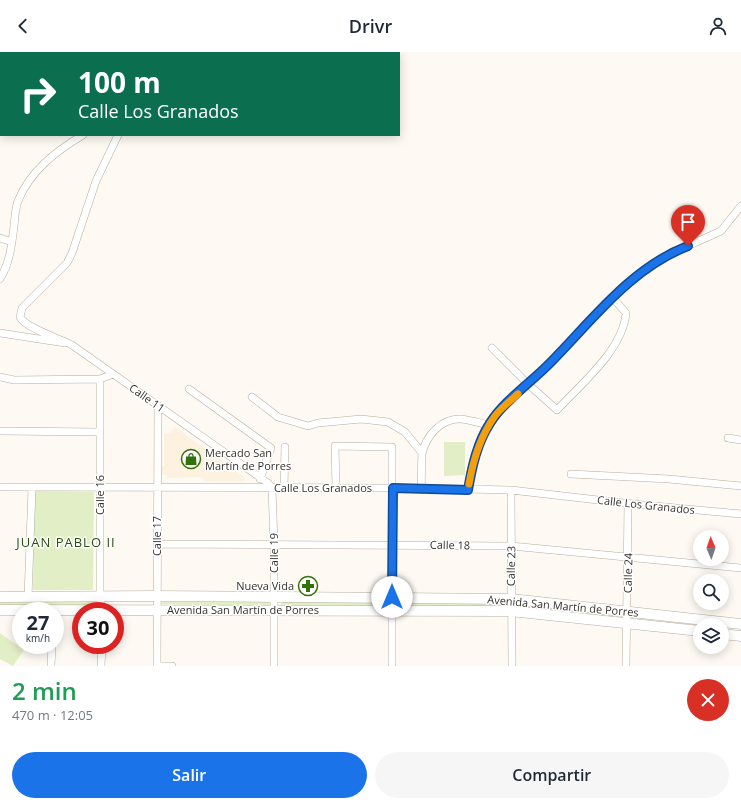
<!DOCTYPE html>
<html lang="es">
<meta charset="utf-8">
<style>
:root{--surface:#fff;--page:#f6f6f7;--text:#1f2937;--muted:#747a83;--accent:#1a73e8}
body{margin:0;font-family:"Open Sans",sans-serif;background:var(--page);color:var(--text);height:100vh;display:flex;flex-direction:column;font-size:15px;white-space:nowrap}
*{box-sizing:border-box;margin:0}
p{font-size:13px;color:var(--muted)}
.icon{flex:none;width:22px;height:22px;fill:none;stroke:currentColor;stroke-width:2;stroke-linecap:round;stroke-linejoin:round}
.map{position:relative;height:614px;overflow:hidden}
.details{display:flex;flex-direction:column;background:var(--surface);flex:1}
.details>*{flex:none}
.top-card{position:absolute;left:0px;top:0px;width:400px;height:84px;box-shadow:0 2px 10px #0003;background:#0b6e4f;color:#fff;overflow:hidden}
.needle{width:26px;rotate:358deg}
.tools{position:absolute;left:693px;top:478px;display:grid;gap:8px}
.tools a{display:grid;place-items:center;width:36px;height:36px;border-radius:50%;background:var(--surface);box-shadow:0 2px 10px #0003;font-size:20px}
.speed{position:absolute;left:12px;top:550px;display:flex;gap:8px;font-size:20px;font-weight:700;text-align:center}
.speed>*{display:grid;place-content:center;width:52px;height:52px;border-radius:50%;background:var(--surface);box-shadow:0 2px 10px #0003;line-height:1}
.speed small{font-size:10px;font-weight:400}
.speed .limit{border:6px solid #d22;background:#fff;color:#111}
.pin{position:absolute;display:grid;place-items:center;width:34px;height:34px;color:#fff;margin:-41px -17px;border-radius:50% 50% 50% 0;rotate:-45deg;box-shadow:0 0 4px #0007}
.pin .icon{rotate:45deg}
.me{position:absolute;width:44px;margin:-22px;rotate:0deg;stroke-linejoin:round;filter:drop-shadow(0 0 3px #0008)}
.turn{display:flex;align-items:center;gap:14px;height:84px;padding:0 12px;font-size:18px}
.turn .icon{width:52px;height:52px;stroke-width:2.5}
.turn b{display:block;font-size:28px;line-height:34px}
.round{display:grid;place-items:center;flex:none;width:42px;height:42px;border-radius:21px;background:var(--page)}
.headline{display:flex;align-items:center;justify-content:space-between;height:68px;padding:0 12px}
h1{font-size:24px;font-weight:600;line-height:30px;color:#1e9e55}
.cta{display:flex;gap:8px;margin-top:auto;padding:8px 12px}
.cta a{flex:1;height:46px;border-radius:24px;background:var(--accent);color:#fff;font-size:16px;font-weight:600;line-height:46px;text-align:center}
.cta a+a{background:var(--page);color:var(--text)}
header{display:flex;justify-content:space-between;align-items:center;height:52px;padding:0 12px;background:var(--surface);font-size:18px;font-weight:600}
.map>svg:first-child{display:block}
.built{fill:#fdf1df}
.green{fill:#e2eec6}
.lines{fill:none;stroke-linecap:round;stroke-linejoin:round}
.street-casing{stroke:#b7ad9d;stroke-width:8}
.secondary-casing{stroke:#b7ad9d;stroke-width:11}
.street{stroke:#fff;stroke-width:7}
.secondary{stroke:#fff;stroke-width:10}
.route-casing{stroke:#114b97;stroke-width:10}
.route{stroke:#1a73e8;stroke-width:7}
.slow{stroke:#f59e0b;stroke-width:7}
.labels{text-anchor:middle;stroke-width:3;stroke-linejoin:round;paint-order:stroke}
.street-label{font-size:11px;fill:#36322c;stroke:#fff}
.poi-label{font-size:11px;fill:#36322c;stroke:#fff;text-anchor:start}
.quarter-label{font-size:13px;letter-spacing:1px;fill:#274f12;stroke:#fff}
</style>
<header><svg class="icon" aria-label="back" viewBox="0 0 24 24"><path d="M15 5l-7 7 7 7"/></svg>Drivr<svg class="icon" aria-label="person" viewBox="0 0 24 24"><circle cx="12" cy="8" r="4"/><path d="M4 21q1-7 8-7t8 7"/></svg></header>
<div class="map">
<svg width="741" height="614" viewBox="0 0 741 614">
<rect width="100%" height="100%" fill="#fefaf3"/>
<path class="built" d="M 175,375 L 245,426 L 244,430 L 204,429 L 203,425 L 167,426 L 167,423 L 161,423 L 160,414 L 164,414 L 164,382 L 170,381 Z"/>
<path class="green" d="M 444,390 L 465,390 L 465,423 L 444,424 Z
M 34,439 L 94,440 L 93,538 L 33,538 Z
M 0,549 L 92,549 L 93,551 L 92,553 L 0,553 Z
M 163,550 L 269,550 L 270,552 L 269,554 L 160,552 Z
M 282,550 L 385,550 L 385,554 L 280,554 Z
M 399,551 L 503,551 L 503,556 L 399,555 Z
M 518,553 L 619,562 L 619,566 L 516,557 L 515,554 Z
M 0,581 L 24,598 L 13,614 L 0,607 Z"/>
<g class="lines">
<g class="street-casing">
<path id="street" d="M 118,83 L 96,129 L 72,201 L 67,211 L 22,256 L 20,265 C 25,276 59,286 72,293 L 268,431 L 272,436 L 274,492 L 274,614
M 0,186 L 12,190
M 0,227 C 10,211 12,191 14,174 C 15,166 15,157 18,149 C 30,119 56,99 83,83
M 0,281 L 65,291
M 492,296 L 528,332 L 557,358 C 581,332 623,298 626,261 L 613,246
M 0,325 L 14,328 L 100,327 L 113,322
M 100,327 L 100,544 L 102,559
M 189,337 L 271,396 L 260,427
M 252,345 L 278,365 L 308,374 L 318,371 L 361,367 L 388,370 L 405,380 L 422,401
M 0,379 L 100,380
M 728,386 L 741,388
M 571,422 L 669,427 L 741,434
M 0,435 L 421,436 L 511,438 L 633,452 L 741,462
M 284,436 L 285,395
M 336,436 L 335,394 L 392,395 L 392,614
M 421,436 C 422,425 421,412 422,402 C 426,383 442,366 461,367 C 470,368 480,371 489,373
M 468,437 L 471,418 L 481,389 L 496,363 L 571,290 L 613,246 L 643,219 L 661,206 L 721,179 L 741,154
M 511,438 L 512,614
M 157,492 L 511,494 L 741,516
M 28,545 L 32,436
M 51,614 L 52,593
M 101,614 L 102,593
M 157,614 L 158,354
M 157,614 L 172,614
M 626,614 L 628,452"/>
</g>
<g class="secondary-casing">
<path id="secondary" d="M 0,545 L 157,544 L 511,547 L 741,572
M 0,558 L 510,559 L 700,579
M 722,582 L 741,584"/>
</g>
<use href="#street" class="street"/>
<use href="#secondary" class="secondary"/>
</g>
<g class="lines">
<g class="route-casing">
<path id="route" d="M 392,545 L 393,436 L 468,438 C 472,415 477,391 490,371 C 504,349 529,332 548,313 C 590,271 630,216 688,194"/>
</g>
<use href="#route" class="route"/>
<path class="slow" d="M 469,432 C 473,409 481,383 495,364 C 501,356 510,349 518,342"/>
</g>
<defs>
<g id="shop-ring" transform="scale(1)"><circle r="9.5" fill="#fff" stroke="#337209" stroke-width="1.5"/><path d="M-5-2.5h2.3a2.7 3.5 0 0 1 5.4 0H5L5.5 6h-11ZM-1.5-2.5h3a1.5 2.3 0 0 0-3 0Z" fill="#337209"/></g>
<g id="pharmacy-ring" transform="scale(1)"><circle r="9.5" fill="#fff" stroke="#337209" stroke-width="1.5"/><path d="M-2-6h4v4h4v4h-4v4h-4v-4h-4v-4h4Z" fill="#337209"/></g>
</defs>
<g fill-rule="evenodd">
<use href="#shop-ring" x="191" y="407"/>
<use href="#pharmacy-ring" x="308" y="534"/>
</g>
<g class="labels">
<g class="street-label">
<text transform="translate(147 346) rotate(35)" y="4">Calle 11</text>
<text x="323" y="440">Calle Los Granados</text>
<text transform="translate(100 443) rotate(-90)" y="4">Calle 16</text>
<text transform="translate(646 453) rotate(6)" y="4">Calle Los Granados</text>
<text transform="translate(157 484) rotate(-90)" y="4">Calle 17</text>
<text transform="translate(450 493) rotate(1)" y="4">Calle 18</text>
<text transform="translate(274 501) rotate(-90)" y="4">Calle 19</text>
<text transform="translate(511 514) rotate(-89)" y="4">Calle 23</text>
<text transform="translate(628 521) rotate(-89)" y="4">Calle 24</text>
<text transform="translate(563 554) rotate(5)" y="4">Avenida San Martín de Porres</text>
<text x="243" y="562">Avenida San Martín de Porres</text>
</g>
<g class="poi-label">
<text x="205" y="405">Mercado San<tspan x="205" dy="13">Martín de Porres</tspan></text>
<text x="294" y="538" text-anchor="end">Nueva Vida</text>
</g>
<g class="quarter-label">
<text x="66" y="495">JUAN PABLO II</text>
</g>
</g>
</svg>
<div class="tools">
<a><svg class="needle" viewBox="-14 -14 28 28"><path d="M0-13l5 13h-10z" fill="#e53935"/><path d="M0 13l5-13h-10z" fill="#747a83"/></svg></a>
<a><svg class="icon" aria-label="search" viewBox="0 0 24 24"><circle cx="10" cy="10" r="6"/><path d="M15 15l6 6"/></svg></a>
<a><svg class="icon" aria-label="layers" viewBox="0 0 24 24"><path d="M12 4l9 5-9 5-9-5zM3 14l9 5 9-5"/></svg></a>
</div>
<div class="speed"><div>27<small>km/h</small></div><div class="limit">30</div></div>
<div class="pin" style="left:688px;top:194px;background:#d93025"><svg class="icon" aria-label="arrive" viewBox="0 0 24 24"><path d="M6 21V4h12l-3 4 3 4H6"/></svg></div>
<svg class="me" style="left:392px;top:545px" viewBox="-20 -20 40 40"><circle r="19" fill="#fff"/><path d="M0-13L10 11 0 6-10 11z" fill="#1a73e8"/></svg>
<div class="top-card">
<div class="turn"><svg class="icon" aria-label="right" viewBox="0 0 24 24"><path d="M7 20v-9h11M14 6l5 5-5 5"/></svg><div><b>100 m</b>Calle Los Granados</div></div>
</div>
</div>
<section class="details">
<div class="headline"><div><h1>2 min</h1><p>470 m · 12:05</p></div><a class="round" style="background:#d93025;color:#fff"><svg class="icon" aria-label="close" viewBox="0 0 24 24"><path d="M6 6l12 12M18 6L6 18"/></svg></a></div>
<div class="cta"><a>Salir</a><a>Compartir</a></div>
</section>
